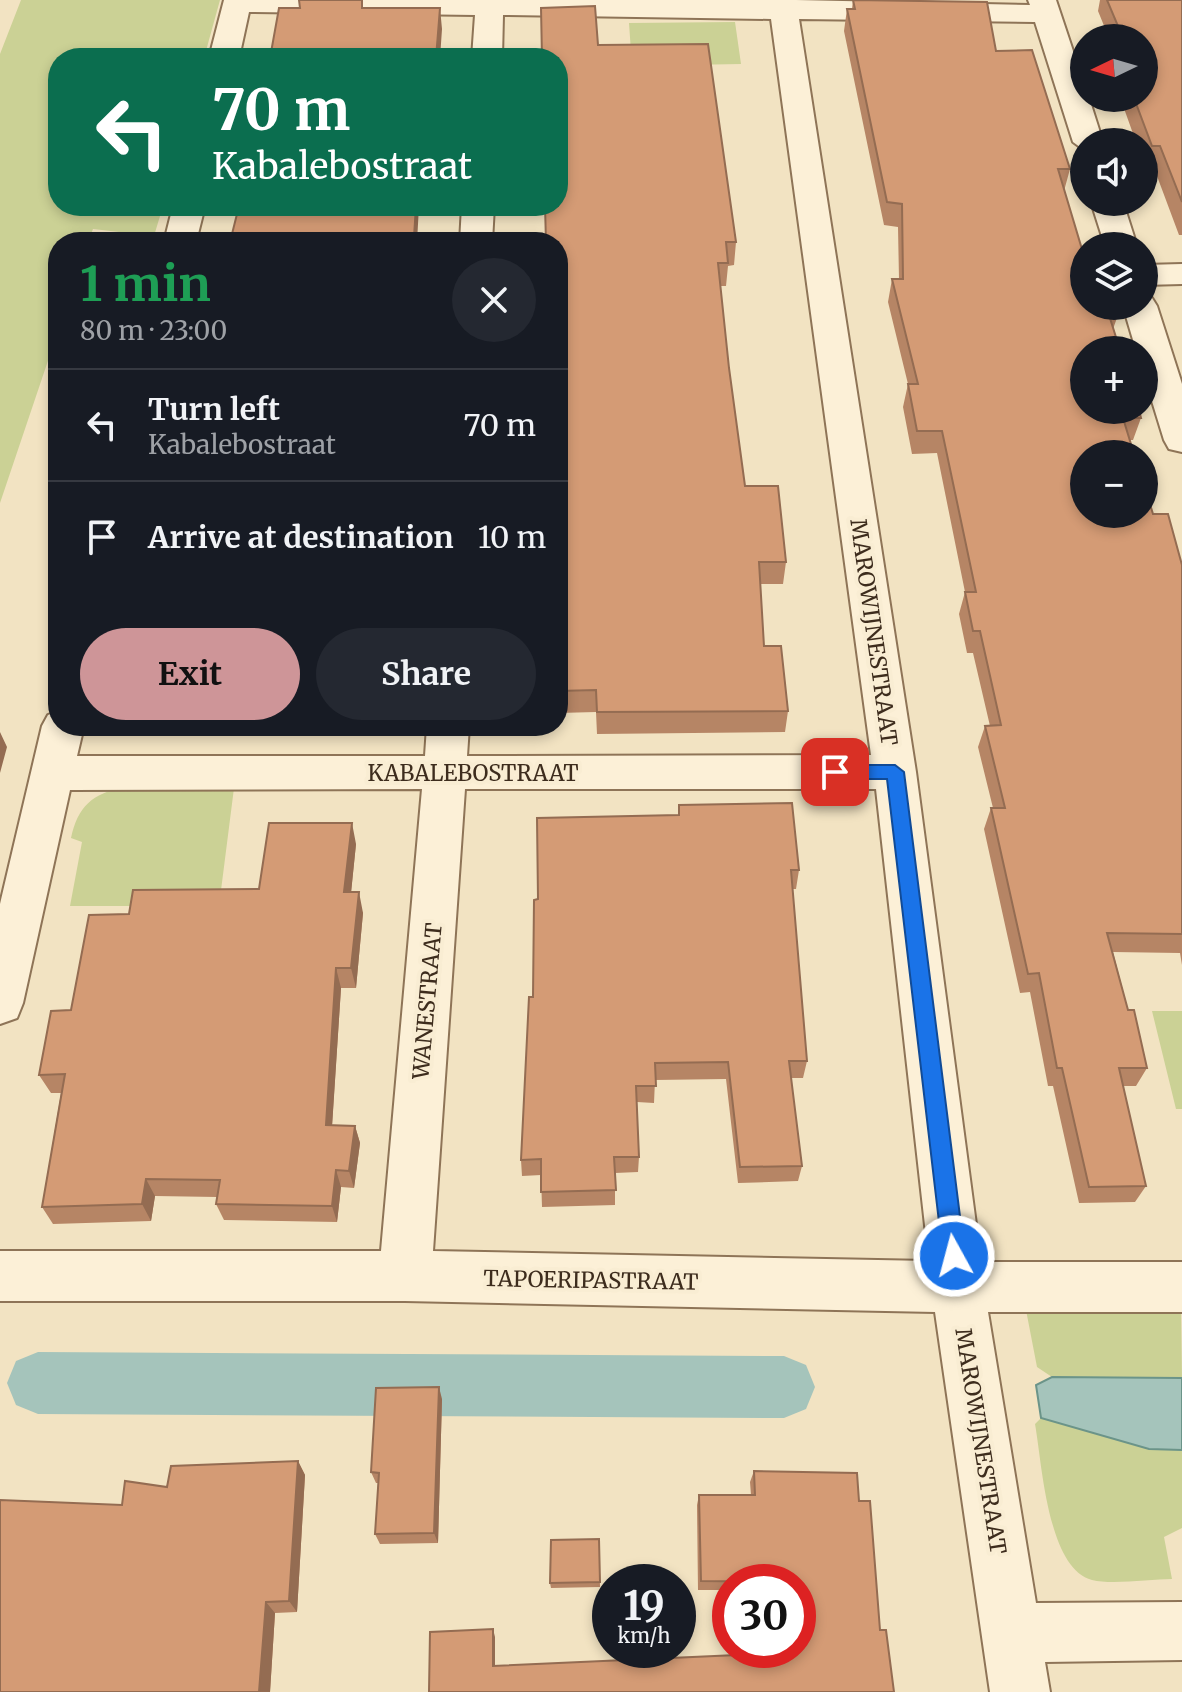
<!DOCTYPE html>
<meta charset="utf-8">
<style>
:root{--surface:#171b24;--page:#242831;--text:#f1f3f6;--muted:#9ea1a6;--line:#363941;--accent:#ce9598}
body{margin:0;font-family:Merriweather,serif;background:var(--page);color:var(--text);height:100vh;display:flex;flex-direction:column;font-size:30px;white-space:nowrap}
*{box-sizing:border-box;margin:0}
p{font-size:26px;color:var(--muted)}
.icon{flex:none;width:44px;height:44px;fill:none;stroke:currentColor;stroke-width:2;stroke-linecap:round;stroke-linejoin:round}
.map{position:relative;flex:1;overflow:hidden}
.sheet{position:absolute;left:48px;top:232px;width:520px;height:504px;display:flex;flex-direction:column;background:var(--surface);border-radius:32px;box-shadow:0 4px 12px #0003}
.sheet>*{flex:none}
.guide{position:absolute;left:48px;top:48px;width:520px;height:168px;border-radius:32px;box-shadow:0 4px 12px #0003;background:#0b6e4f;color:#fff;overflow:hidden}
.needle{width:52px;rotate:265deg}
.tools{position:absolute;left:1070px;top:24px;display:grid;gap:16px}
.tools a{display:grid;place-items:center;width:88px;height:88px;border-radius:50%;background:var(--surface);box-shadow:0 4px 12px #0003;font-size:40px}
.speed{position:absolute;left:592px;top:1564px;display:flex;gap:16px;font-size:40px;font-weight:700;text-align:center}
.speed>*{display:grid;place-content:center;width:104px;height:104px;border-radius:50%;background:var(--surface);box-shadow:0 4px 12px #0003;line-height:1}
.speed small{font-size:20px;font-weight:400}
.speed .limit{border:12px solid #d22;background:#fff;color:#111}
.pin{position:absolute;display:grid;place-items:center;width:68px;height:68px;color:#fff;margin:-34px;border-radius:16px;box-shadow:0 4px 12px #0006}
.me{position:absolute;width:88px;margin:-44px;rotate:353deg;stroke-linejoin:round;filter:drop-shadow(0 0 6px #0008)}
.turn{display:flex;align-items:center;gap:28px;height:168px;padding:0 32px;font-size:36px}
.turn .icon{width:104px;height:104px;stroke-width:2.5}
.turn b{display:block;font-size:56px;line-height:68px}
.round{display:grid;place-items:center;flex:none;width:84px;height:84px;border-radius:42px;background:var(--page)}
.head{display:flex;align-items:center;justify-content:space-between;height:136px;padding:0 32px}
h1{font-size:48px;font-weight:700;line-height:60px;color:#1e9e55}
.primary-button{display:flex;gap:16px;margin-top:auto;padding:16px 32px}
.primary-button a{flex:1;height:92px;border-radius:48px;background:var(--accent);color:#111;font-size:32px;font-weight:700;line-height:92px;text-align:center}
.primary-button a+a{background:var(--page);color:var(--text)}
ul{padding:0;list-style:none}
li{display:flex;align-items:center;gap:24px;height:112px;padding:0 32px;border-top:2px solid var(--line)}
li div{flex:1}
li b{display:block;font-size:30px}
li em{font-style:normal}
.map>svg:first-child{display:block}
.green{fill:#cbd195}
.water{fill:#a5c4bb;stroke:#6b9489;stroke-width:2}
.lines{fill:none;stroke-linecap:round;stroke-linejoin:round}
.canal{fill:#a5c4bb;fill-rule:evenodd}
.minor-casing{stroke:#8e7457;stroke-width:4}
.minor{fill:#fcf0d7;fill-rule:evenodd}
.wall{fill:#b68565}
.shaded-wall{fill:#946c52}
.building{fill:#d49b75;stroke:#946c52;stroke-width:2}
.route{fill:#1a73e8;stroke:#114b97;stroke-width:2}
.labels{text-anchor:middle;stroke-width:8;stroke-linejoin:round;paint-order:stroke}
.street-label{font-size:22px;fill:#3d2c1d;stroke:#f9edd3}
</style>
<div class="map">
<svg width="1182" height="1692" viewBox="0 0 1182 1692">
<rect width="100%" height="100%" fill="#f2e3c2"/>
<path class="green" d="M 21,0 L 220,0 L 204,58 L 58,58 L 58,206 L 163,206 L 154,236 L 93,229 L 88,242 L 58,242 L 58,331 L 0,503 L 0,54 Z
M 735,22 L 741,64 L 632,66 L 629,23 Z
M 124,787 L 234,788 L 219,906 L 70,906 L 82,842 L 71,838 C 78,806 92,794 124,787 Z
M 1152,1011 L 1182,1011 L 1182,1109 L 1176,1109 Z
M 1181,1309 L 1182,1378 L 1052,1377 L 1037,1367 L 1026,1310 Z
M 1041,1418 L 1149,1449 L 1182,1450 L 1182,1528 L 1164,1537 L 1172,1579 C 1151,1579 1112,1585 1092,1580 C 1047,1568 1042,1462 1035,1424 Z"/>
<path class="water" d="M 1052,1377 L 1182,1378 L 1182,1450 L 1149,1449 L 1041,1418 L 1036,1385 Z"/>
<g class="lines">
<path class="canal" d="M 38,1352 L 784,1356 L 806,1365 L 815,1387 L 806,1409 L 784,1418 L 38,1414 L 16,1405 L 7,1383 L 16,1361 Z"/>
<g class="minor-casing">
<path id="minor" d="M 224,0 L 796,0 L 1030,5 L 1028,0 L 1056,0 L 1084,84 L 1084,98 L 1089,98 L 1103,142 L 1084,142 L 1084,150 L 1073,142 L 1035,22 L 799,19 L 916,772 L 981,1262 L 1182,1262 L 1182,1312 L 988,1312 L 1036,1603 L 1182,1602 L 1182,1660 L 1045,1662 L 1050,1692 L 990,1692 L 935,1312 L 405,1301 L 0,1301 L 0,1251 L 381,1251 L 422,789 L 70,790 L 23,1003 L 17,1018 L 0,1024 L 0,904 L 42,726 L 48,715 L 58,711 L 58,726 L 84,726 L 77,756 L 425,756 L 427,726 L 469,726 L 467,756 L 871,755 L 771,19 L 503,15 L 502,58 L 472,58 L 475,15 L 249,12 L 239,58 L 209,58 ZM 465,789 L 876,789 L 929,1261 L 433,1251 Z
M 1091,202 L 1123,202 L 1137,246 L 1105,246 Z
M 173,206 L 205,206 L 196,242 L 164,242 Z
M 462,206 L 494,206 L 492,242 L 460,242 Z
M 1182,264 L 1182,284 L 1144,285 L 1144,265 Z
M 1144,296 L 1152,298 L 1157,306 L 1182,384 L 1182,452 L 1169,449 L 1164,440 L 1144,375 L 1144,350 L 1136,350 L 1123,306 L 1144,306 Z"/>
</g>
<use href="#minor" class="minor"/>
</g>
<path class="wall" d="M 853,0 L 996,51 L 1070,169 L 1064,191 L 1084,306 L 1118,315 L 1113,329 L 1141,418 L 1133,440 L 1130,440 L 1153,514 L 1182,565 L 1182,965 L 1180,953 L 1113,952 L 1128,1010 L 1147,1068 L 1136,1086 L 1123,1086 L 1146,1186 L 1135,1202 L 1079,1203 L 1053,1086 L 1048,1086 L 1030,992 L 1020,993 L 984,829 L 991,808 L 993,808 L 978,747 L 985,726 L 990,726 L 973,653 L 967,653 L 959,614 L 965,592 L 937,453 L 912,454 L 903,407 L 908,384 L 888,302 L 892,279 L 899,279 L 898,227 L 884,225 L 844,31 L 847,9 L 852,9 Z
M 1100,0 L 1182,0 L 1182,235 L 1179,235 L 1154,168 L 1145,168 L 1144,142 L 1136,142 L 1121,100 L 1122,98 L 1144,98 L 1144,38 L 1109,38 L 1098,11 Z
M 598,45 L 736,242 L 734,265 L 728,266 L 726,286 L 720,286 L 729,368 L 745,486 L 786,562 L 783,584 L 760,584 L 764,646 L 788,711 L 785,732 L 597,734 L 596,712 L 558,713 L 560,443 L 559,393 L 558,393 L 558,242 Z
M 148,726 L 367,726 L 367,730 L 151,733 Z
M 679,805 L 799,870 L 796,889 L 792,889 L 807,1061 L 803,1078 L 791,1078 L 802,1166 L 798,1181 L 738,1183 L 726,1079 L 655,1080 L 654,1103 L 637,1102 L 639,1157 L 638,1172 L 615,1173 L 615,1205 L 542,1207 L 541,1175 L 522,1176 L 521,1160 L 533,997 L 538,899 L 678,815 Z
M 356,844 L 351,892 L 363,913 L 356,988 L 341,988 L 332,1125 L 355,1126 L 360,1143 L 354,1188 L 341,1187 L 337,1222 L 224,1220 L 216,1204 L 217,1197 L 155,1196 L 151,1221 L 53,1224 L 42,1207 L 61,1093 L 51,1093 L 39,1075 L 71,1010 L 129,914 L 259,889 Z
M 442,1399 L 438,1543 L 380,1544 L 375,1534 L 378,1483 L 376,1483 L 371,1472 Z
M 298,1461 L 305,1475 L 297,1612 L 275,1613 L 270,1692 L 0,1692 L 122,1505 L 167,1487 Z
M 754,1471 L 859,1501 L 880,1630 L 894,1692 L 429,1692 L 495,1637 L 495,1666 L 755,1655 L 755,1650 L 798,1650 L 798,1582 L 730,1582 L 730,1590 L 698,1590 L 697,1505 L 699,1495 L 751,1495 L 750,1482 Z
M 599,1539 L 600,1587 L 551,1588 L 550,1583 Z"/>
<path class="shaded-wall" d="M 440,8 L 442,29 L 440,58 L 436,58 Z
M 416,206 L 419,206 L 417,242 L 414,237 Z
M 0,732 L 7,747 L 0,773 Z
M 352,823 L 356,844 L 349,913 L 344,892 Z
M 359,892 L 363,913 L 356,988 L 351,968 Z
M 336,968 L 341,988 L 331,1143 L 326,1125 Z
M 355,1126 L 360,1143 L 354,1188 L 349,1171 Z
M 336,1170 L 341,1187 L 337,1222 L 332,1206 Z
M 146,1179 L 155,1196 L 151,1221 L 142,1204 Z
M 439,1387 L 442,1399 L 438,1543 L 434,1533 Z
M 298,1461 L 305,1475 L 297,1612 L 289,1601 Z
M 266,1602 L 275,1613 L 270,1692 L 259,1692 Z
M 493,1629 L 495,1637 L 495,1673 L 493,1666 Z"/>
<path class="building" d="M 299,0 L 362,0 L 362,8 L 440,8 L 436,58 L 270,58 L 279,8 L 300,8 Z
M 853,0 L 987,2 L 996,51 L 1032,50 L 1070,169 L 1058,169 L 1084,256 L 1084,306 L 1115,306 L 1118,315 L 1109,315 L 1120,350 L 1084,350 L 1084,410 L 1139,410 L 1141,418 L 1123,418 L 1134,454 L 1084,454 L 1084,514 L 1144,514 L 1144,485 L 1153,514 L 1168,514 L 1182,565 L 1182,934 L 1107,933 L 1128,1010 L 1134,1010 L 1147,1068 L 1119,1068 L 1146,1186 L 1089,1187 L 1062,1068 L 1057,1068 L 1039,973 L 1028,974 L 991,808 L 1005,808 L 985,726 L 1001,725 L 980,631 L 973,631 L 965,592 L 976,592 L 942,431 L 917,431 L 908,384 L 918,384 L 892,279 L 903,279 L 902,204 L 887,202 L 847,9 L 855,9 Z
M 1107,0 L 1182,0 L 1182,202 L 1160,146 L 1152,146 L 1134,98 L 1144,98 L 1144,38 L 1123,38 Z
M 595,6 L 598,45 L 708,44 L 736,242 L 726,242 L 728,263 L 718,263 L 729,368 L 745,486 L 778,486 L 786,562 L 759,562 L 764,646 L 781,646 L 788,711 L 597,712 L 596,690 L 558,691 L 558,443 L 560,443 L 558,242 L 546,242 L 545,206 L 558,206 L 558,58 L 542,58 L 541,8 Z
M 239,206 L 416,206 L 414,237 L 419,237 L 418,242 L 230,242 Z
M 792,803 L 799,870 L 791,870 L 807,1061 L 789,1061 L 802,1166 L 740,1167 L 728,1062 L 655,1063 L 656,1086 L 636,1086 L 639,1157 L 614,1157 L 616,1190 L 541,1192 L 541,1159 L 521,1160 L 529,997 L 533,997 L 534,900 L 538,899 L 537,818 L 679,815 L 679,805 Z
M 269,823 L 352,823 L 344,892 L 359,892 L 351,968 L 336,968 L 326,1125 L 355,1126 L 349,1171 L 336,1170 L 332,1206 L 216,1204 L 220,1180 L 146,1179 L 142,1204 L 42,1207 L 65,1074 L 39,1075 L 51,1011 L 71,1010 L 89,915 L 129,914 L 133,890 L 259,889 Z
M 439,1387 L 434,1533 L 375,1534 L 379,1473 L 371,1472 L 376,1388 Z
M 298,1461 L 289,1601 L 266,1602 L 259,1692 L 0,1692 L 0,1500 L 122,1505 L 125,1481 L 167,1487 L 171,1466 Z
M 754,1471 L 857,1473 L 859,1501 L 870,1501 L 880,1630 L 886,1630 L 894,1692 L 429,1692 L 430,1632 L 493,1629 L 493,1666 L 759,1654 L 759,1650 L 798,1650 L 798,1582 L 701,1581 L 699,1495 L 755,1495 Z
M 599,1539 L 600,1582 L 550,1583 L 551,1540 Z"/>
<path class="route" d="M 835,765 L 895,765 L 904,772 L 965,1256 L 961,1264 L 954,1267 L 946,1264 L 943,1256 L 887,779 L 835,779 L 826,772 Z"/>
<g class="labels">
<g class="street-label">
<text transform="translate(874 632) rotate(82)" y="8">MAROWIJNESTRAAT</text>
<text x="473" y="781">KABALEBOSTRAAT</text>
<text transform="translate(427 1001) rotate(-85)" y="8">WANESTRAAT</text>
<text transform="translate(591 1280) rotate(1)" y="8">TAPOERIPASTRAAT</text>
<text transform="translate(981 1441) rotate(81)" y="8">MAROWIJNESTRAAT</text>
</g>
</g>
</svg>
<div class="tools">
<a><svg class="needle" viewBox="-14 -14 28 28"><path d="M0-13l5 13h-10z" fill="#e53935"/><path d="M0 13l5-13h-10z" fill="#9ea1a6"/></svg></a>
<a><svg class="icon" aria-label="sound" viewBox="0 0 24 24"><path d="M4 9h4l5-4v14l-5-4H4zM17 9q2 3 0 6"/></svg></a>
<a><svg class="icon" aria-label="layers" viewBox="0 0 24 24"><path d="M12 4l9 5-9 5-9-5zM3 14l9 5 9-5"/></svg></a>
<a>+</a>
<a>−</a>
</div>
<div class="speed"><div>19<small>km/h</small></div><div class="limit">30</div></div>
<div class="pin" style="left:835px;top:772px;background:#d93025"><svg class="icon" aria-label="arrive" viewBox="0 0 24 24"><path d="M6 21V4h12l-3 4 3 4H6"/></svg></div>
<svg class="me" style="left:954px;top:1256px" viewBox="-20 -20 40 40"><circle r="17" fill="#1a73e8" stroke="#fff" stroke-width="3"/><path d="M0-11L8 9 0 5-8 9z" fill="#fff"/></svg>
<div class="guide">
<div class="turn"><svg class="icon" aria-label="left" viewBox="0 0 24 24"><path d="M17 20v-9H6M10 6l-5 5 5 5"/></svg><div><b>70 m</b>Kabalebostraat</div></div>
</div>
<section class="sheet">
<div class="head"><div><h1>1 min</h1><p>80 m · 23:00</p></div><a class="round"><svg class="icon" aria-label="close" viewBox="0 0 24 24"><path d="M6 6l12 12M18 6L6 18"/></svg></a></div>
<ul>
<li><svg class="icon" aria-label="left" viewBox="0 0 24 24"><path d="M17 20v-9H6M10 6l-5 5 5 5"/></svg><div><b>Turn left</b><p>Kabalebostraat</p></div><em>70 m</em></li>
<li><svg class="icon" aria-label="arrive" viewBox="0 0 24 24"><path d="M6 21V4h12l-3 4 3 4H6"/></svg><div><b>Arrive at destination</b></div><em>10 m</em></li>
</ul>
<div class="primary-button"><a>Exit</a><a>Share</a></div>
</section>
</div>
